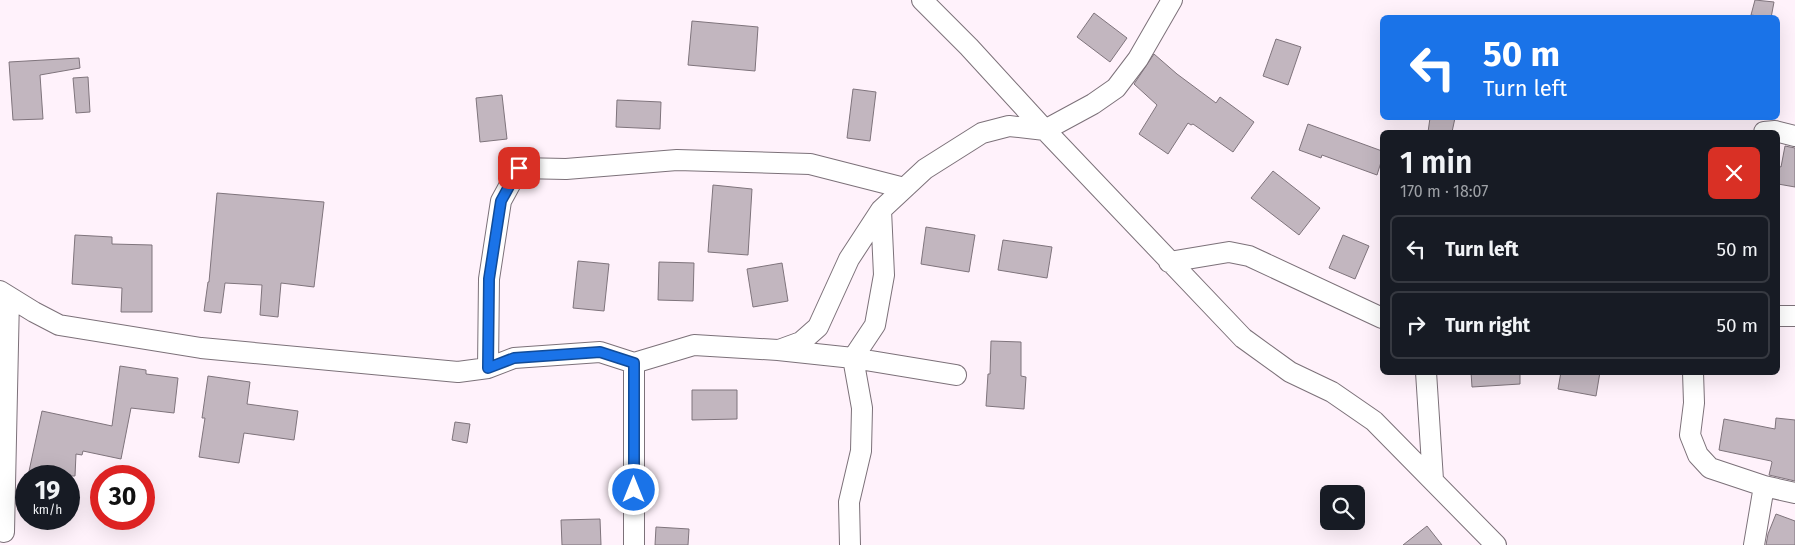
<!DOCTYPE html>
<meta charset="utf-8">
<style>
:root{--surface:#171b24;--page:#20242c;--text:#f1f3f6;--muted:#9ea1a6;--line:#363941}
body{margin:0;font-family:"Fira Sans",sans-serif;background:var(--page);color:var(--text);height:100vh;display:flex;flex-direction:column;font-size:19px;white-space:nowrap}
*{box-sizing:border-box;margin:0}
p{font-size:16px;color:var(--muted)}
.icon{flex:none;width:28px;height:28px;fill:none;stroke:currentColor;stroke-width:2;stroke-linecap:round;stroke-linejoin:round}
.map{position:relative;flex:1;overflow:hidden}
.sheet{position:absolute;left:1380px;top:130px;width:400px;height:245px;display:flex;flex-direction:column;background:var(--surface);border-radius:8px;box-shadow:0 5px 20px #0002}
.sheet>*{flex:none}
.top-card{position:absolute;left:1380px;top:15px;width:400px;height:105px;border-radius:8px;box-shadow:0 5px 20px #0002;background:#1a73e8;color:#fff;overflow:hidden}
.fabs{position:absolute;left:1320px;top:485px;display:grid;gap:10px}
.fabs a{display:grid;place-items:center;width:45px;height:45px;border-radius:8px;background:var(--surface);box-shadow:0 5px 20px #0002;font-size:25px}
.speed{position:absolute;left:15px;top:465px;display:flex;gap:10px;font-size:25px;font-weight:700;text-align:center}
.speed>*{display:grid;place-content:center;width:65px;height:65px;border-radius:50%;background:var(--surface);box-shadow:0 5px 20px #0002;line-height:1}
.speed small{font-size:12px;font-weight:400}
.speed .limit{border:8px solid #d22;background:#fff;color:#111}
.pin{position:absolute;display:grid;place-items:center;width:42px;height:42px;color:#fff;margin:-21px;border-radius:10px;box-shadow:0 2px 8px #0006}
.me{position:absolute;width:55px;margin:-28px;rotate:0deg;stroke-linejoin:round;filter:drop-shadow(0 0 4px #0008)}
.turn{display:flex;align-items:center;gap:18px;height:105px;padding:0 20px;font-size:22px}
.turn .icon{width:65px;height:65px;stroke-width:2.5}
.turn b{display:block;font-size:35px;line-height:42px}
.round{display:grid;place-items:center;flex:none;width:52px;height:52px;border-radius:8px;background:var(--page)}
.overview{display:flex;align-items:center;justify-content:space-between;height:85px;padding:0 20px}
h1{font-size:30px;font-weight:600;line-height:38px}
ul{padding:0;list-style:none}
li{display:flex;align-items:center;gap:15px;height:68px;margin:0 10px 8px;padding:0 10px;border:2px solid var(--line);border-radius:8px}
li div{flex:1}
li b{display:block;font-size:19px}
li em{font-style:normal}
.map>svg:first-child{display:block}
.building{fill:#c2b6bf;stroke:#7f747c}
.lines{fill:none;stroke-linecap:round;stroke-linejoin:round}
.minor-casing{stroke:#7c7179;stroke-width:22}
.minor{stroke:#fff;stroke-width:20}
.route-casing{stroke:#114b97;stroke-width:12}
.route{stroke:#1a73e8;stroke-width:9}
</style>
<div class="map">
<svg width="1795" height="545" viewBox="0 0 1795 545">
<rect width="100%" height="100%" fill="#fff2fb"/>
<path class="building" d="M 1755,0 L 1774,2 L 1771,18 L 1751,15 Z
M 1094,13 L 1127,38 L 1110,62 L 1077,37 Z
M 692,21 L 758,27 L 755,71 L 688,65 Z
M 1276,39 L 1301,47 L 1288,85 L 1263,76 Z
M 1154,54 L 1177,74 L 1216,103 L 1220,97 L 1254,122 L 1233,152 L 1193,124 L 1191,125 L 1188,123 L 1168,154 L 1139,134 L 1157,105 L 1134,84 Z
M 79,58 L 80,68 L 40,75 L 43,119 L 13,120 L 9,62 Z
M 88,77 L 90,112 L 76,113 L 73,78 Z
M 853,89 L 876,92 L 870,141 L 847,138 Z
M 502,95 L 507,139 L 480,142 L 476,98 Z
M 617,100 L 661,102 L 660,129 L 616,127 Z
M 1430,118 L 1455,118 L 1452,132 L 1428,132 Z
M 1308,124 L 1382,151 L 1382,159 L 1377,175 L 1322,155 L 1321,158 L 1299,150 Z
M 1785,146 L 1795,148 L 1795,187 L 1778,184 L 1778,166 L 1781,167 Z
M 1273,171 L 1320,208 L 1299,235 L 1251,198 Z
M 713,185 L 752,189 L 748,255 L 708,252 Z
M 217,193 L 324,202 L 314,287 L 281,283 L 278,317 L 260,315 L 262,285 L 225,283 L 221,313 L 204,311 L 208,282 L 209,282 Z
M 926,227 L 975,235 L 969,272 L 921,264 Z
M 75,235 L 112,237 L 112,244 L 152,245 L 152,312 L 121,312 L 122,288 L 72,284 Z
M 1343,235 L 1369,246 L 1355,279 L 1329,268 Z
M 1003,240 L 1052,247 L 1047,278 L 998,270 Z
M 578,261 L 609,264 L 604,311 L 573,308 Z
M 659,262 L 694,263 L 693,301 L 658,300 Z
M 782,263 L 788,301 L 753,307 L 747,269 Z
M 991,341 L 1021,342 L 1021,376 L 1026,377 L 1024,409 L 986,406 L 988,374 L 990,374 Z
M 120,366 L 146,370 L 146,374 L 178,378 L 174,413 L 131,408 L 121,459 L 83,451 L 82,455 L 76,454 L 75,476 L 28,476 L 42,411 L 112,426 Z
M 1471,372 L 1520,372 L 1520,384 L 1472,387 Z
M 1561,372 L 1600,372 L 1596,396 L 1558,389 Z
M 208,376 L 250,382 L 247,404 L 298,411 L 294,440 L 244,433 L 239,463 L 199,457 L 205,418 L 202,418 Z
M 692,390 L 737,390 L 737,419 L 692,420 Z
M 1776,418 L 1795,420 L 1795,481 L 1769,475 L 1772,462 L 1771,461 L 1719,450 L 1724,419 L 1775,429 Z
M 455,422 L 470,424 L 467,443 L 452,440 Z
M 1776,514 L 1795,521 L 1795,545 L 1766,545 L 1768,534 Z
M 600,519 L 601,545 L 562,545 L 561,520 Z
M 1427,526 L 1442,545 L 1403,545 Z
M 656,527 L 689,529 L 688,545 L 655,545 Z"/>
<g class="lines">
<g class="minor-casing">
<path id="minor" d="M 922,0 L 969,47 L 1045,130 L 1243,338 L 1290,372 L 1332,392 L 1374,421 L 1496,545
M 1764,132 L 1775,131 L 1795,136
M 1169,262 L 1229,252 L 1249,256 L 1382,318
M 0,291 L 34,312 L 59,325 L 201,348 L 458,372 L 488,368 L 514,358 L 600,352 L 634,363 L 694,345 L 778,350 L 853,358 L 875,325 L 884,275 L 881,210
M 1778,316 L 1795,316
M 779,350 L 801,342 L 818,327 L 849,259 L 881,210 L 925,169 L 982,133 L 1009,126 L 1045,130 L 1093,104 L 1116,88 L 1138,59 L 1172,0
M 634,363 L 634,545
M 488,368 L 489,279 L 501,201 L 519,168 L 566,169 L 677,160 L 810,164 L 904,188
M 1426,372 L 1433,480
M 1693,372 L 1694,403 L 1690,435 L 1698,455 L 1710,468 L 1764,486 L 1795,493
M 4,532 L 9,298
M 850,545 L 849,502 L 861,451 L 862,408 L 853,358 L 956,375
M 1754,545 L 1764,486"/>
</g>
<use href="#minor" class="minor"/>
</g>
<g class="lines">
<g class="route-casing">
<path id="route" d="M 519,168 L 501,201 L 489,279 L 488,368 L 514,358 L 600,352 L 634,363 L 634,490"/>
</g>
<use href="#route" class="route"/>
</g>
</svg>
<div class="fabs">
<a><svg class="icon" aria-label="search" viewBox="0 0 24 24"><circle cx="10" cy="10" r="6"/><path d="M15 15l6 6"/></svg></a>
</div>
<div class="speed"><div>19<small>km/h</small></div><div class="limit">30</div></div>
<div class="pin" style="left:519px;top:168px;background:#d93025"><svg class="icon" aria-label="arrive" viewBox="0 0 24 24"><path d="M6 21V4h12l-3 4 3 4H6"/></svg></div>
<svg class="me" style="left:634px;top:490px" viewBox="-20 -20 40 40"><circle r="17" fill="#1a73e8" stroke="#fff" stroke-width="3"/><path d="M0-11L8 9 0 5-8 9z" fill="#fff"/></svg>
<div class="top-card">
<div class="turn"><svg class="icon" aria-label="left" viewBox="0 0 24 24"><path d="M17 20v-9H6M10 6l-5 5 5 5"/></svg><div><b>50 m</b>Turn left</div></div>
</div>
<section class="sheet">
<div class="overview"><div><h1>1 min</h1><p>170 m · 18:07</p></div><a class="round" style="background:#d93025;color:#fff"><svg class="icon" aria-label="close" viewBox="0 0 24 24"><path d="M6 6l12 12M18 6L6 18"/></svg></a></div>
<ul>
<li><svg class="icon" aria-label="left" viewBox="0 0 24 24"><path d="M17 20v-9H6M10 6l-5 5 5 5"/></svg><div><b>Turn left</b></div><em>50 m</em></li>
<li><svg class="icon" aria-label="right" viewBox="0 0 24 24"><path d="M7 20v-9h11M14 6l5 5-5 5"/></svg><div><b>Turn right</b></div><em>50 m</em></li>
</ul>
</section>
</div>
